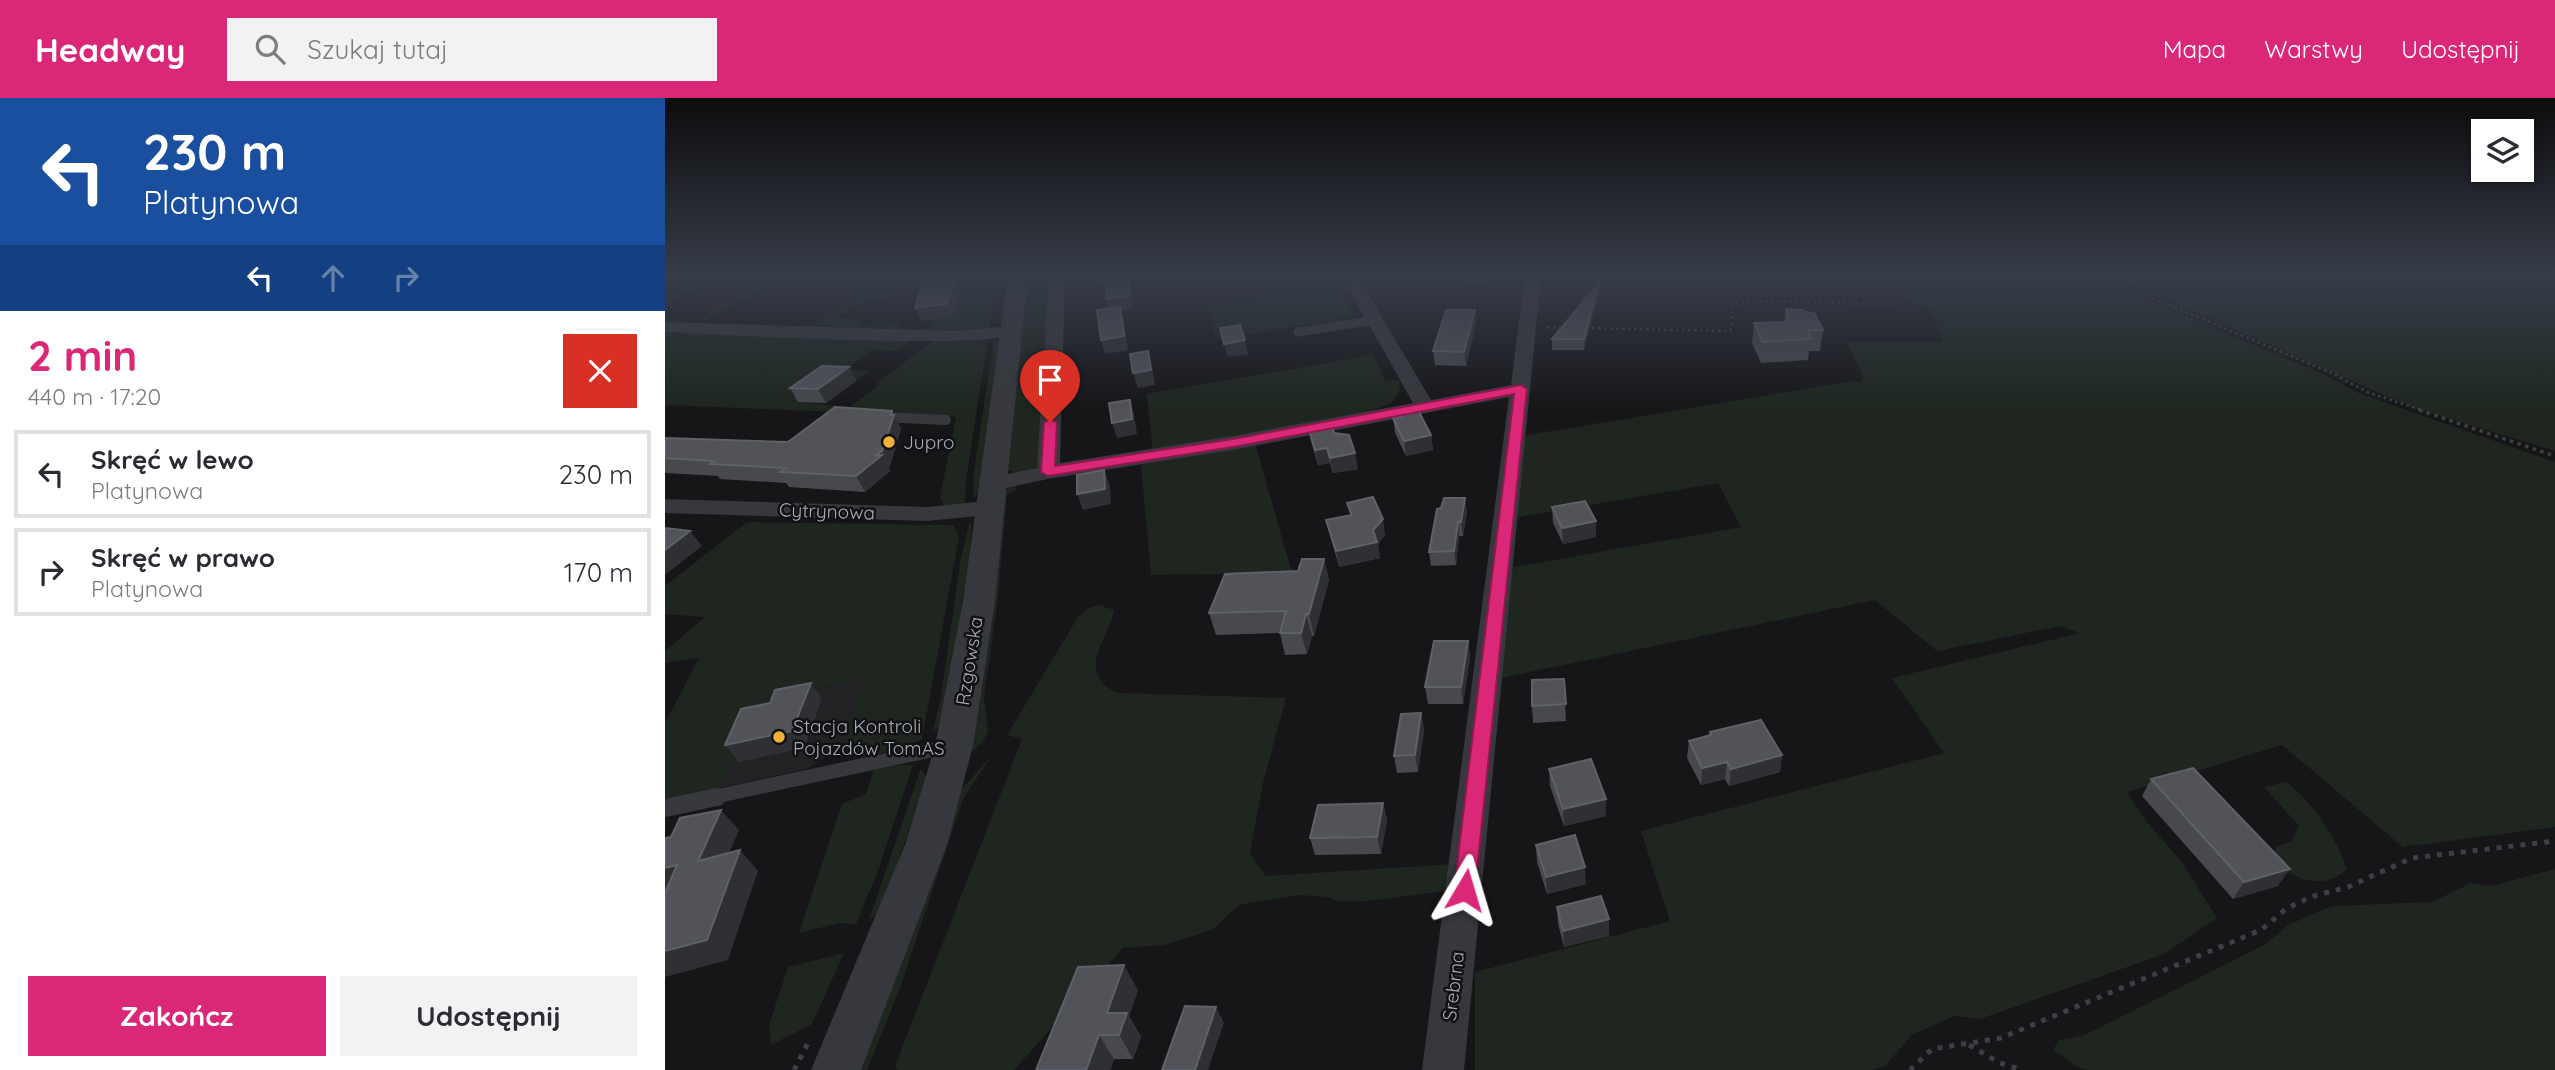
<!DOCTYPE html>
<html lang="pl">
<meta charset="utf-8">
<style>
:root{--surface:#fff;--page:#f2f2f3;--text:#2b2b33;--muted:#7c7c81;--line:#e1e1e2;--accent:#db2777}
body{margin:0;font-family:Quicksand,sans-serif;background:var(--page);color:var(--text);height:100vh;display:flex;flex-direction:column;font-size:26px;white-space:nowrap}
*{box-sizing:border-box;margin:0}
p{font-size:23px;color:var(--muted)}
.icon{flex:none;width:38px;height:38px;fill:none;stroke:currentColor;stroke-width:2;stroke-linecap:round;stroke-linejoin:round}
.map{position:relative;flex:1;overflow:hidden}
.sheet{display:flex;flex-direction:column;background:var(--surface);width:665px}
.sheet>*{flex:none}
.guide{background:#1a4fa0;color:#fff;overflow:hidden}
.tools{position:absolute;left:1806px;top:21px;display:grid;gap:14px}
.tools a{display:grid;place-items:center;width:63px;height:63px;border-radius:0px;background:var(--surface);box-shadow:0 2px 5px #0004;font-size:35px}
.pin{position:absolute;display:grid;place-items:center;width:60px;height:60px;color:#fff;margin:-72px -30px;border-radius:50% 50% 50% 0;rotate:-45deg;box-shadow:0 0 7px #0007}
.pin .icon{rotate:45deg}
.me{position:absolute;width:77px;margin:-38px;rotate:7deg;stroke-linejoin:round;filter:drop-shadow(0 0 5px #0008)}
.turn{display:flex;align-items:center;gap:24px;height:147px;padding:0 28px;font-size:32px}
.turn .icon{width:91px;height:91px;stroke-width:2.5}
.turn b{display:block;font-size:49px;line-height:60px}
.lanes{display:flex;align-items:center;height:66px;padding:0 28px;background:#0003;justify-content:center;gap:35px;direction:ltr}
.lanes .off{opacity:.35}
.round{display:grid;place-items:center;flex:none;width:74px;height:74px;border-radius:0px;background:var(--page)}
.headline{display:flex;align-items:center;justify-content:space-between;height:119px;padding:0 28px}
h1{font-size:42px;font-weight:700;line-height:52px;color:var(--accent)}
.primary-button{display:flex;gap:14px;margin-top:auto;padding:14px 28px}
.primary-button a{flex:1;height:80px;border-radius:0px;background:var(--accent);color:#fff;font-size:28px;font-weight:700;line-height:80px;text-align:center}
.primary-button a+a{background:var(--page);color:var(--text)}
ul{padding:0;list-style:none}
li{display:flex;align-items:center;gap:21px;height:88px;margin:0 14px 10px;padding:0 14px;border:4px solid var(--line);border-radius:0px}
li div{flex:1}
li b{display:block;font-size:26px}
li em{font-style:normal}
header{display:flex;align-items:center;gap:42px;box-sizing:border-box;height:98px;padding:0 35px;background:var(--accent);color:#fff}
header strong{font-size:33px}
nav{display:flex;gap:38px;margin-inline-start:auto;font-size:24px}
.search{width:490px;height:63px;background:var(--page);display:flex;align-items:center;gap:18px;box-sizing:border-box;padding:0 24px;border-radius:0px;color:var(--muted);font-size:26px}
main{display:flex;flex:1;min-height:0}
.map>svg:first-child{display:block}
.built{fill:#222225}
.green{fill:#1e261f}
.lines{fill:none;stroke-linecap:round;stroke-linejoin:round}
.path-far2{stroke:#3d3f44;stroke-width:2.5;stroke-dasharray:2.5 3.5;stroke-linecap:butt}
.path-far1{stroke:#3d3f44;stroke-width:3.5;stroke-dasharray:3.5 4.5;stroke-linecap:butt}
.path{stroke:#3d3f44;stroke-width:5;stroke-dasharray:5 7;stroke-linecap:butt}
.service-far3{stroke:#37383d;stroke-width:9}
.service-far2{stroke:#37383d;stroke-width:10}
.service-far1{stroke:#37383d;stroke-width:14}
.service{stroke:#37383d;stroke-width:18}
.minor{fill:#37383d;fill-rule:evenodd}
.tertiary{fill:#37383d;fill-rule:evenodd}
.wall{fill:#47494d}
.shaded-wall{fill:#2f3033}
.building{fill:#525359;stroke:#5f6168;stroke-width:2}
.route{fill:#db2777;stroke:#8e194d;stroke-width:2}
.poi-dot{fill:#f2b134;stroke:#111113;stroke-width:2.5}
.labels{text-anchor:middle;stroke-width:5;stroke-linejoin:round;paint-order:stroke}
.poi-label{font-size:19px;fill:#a8adb8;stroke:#111113;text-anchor:start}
.street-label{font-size:19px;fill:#a8adb8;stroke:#111113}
</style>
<header>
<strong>Headway</strong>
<div class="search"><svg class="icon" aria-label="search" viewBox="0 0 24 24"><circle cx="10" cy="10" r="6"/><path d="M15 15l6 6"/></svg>Szukaj tutaj</div>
<nav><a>Mapa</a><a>Warstwy</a><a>Udostępnij</a></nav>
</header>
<main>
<section class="sheet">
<div class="guide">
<div class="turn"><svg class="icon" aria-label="left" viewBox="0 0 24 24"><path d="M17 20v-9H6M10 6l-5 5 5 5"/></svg><div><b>230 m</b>Platynowa</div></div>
<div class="lanes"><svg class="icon" aria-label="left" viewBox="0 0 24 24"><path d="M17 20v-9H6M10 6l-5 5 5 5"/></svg><svg class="icon off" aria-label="ahead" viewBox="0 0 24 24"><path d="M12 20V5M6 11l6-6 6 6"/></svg><svg class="icon off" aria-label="right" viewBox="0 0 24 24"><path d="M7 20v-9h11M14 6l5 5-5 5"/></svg></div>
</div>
<div class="headline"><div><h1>2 min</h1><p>440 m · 17:20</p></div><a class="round" style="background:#d93025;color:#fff"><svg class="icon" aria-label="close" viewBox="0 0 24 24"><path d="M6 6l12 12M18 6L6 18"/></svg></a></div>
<ul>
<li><svg class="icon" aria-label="left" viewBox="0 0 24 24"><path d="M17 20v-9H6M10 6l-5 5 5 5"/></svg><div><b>Skręć w lewo</b><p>Platynowa</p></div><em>230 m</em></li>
<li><svg class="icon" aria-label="right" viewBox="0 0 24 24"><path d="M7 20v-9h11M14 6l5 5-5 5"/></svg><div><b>Skręć w prawo</b><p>Platynowa</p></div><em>170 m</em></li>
</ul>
<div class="primary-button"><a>Zakończ</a><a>Udostępnij</a></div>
</section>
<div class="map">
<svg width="1890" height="972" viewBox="0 0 1890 972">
<rect width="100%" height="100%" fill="#161618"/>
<path class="built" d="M 199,582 L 177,648 L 142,671 L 54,690 L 93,602 Z"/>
<path class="green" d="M 0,177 L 123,177 L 41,223 L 38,222 L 43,213 L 88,191 C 61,189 34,187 8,201 L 7,206 L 0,206 Z
M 225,177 L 333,177 L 324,233 L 255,232 L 267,228 L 269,221 L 289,218 L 291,214 L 287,214 L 293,203 L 273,205 L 275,198 L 295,196 L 296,191 L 292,191 L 298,181 L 267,185 L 259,181 L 233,180 L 209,195 L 225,197 L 215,203 L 198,203 L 171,220 L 198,221 L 192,226 L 206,227 L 212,223 L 237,225 L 235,231 L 145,228 Z
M 358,177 L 387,177 L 381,363 C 368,373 356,378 340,371 Z
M 1220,177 L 1422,177 L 1662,278 L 1693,295 L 1890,364 L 1890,729 L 1738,749 L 1617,647 L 1462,694 L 1480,722 L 1516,763 L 1552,820 L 1499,856 L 1315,921 L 1289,918 L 1247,937 L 1220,968 L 1208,972 L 810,972 L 810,874 L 1005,823 L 976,733 L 1279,655 L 1227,580 L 1415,535 L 1395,528 L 1272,553 L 1210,502 L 832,581 L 843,470 L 1076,429 L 1053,385 L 849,420 L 856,338 L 1188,283 L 1196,284 L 1198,278 L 1182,244 L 1278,244 L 1266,211 L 1242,203 L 1236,183 Z
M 1446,177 L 1890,177 L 1890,353 L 1746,309 Z
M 673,187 L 689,219 L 551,242 L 543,207 Z
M 4,233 L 247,242 L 233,253 L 207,252 L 181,271 L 205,273 L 191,283 L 164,282 L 135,304 L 185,309 L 215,286 L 211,286 L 270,241 L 323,240 L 301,382 L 300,406 L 279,408 L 275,399 L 291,319 L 0,307 L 0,235 Z
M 329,241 L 334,244 L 315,390 L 309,401 L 308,380 Z
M 708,257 L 721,283 L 733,282 C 737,290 733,300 725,305 C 706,315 683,317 662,322 C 604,335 545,345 486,356 L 487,344 L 482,296 Z
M 590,345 L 627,475 L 486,477 L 476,367 Z
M 350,386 L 351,392 L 342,397 L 333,500 L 319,599 L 323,633 L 318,644 L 309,652 L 303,652 L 337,394 Z
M 82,424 L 289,427 L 294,439 L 257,641 L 237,651 L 189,660 L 177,648 L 198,582 L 94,602 L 54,690 L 0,701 L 0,625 L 34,560 L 0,565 L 0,553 L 40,519 L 0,516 L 0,488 Z
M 304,425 L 307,425 L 304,462 L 278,626 L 267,635 L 276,599 L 295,465 Z
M 434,507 L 449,512 C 445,541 408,573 452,595 L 621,600 L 598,685 L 585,755 L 601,778 L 789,766 L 786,792 L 703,803 L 674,804 L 663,799 L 634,797 L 574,807 L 547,832 L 499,847 L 458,850 L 349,972 L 233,972 L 230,968 L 357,641 L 342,637 L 413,519 L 423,510 Z
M 327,657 L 298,701 L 235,890 L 202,972 L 187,972 L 287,702 Z
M 233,667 L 248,667 L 214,770 L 191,826 L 175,825 L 134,835 L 177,706 L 201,696 L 209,672 Z
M 256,670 L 262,680 L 216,813 L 204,822 Z
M 1622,684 C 1648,706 1671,738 1682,771 C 1661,793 1617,784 1610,753 L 1612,748 L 1626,744 L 1634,728 L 1599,689 Z
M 1890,771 L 1890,972 L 1424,972 L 1415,970 L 1388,952 L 1394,942 L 1420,937 L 1601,846 L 1623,827 L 1667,808 L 1767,804 L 1806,785 L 1827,788 Z
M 179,855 L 147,926 L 106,947 L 104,927 L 123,869 Z"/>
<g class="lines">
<path class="path-far2" d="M 1432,177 L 1669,276 L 1702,294 L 1759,313
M 882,229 L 899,230
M 921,230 L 1064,233 L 1067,230 L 1067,207 L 1086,203 L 1230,206"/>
<path class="path-far1" d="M 1754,312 L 1890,358"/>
<path class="path" d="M 1304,947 L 1335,965 L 1357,972
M 129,972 L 145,941
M 1245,972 L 1267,951 L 1336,940 L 1596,832 L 1621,811 L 1645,799 L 1683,789 L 1747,760 L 1890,743"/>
<path class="service-far3" d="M 633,234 L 710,222"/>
<path class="service-far2" d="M 215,319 L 281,322"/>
<path class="service-far1" d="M 44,700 L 282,649"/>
<path class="service" d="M 0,710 L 52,699"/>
<path class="minor" d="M 384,177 L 400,177 L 395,365 L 568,338 L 748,305 L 676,177 L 692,177 L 766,302 L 846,287 L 860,177 L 876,177 L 799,972 L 757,972 L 844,299 L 568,352 L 383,381 L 327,393 L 319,391 L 315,386 L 319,381 L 372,370 Z
M 0,224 L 291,233 L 347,228 L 356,233 C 339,254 46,236 0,234 Z
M 0,401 L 262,409 L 323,403 L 331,405 L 335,410 L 331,415 L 323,417 L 262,423 L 0,415 Z"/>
<path class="tertiary" d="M 343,177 L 363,177 L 330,503 L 308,648 L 282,747 L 196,972 L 146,972 L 240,747 L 270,648 L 298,503 Z"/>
</g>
<path class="wall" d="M 802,177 L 821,177 L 820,185 L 802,185 Z
M 934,195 L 919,252 L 887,252 L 887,241 Z
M 1121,211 L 1139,214 L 1158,232 L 1155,253 L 1144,253 L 1143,262 L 1096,265 L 1087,245 L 1089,225 L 1119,224 Z
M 811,225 L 801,268 L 770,267 L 768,253 Z
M 184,269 L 191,283 L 161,305 L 133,304 L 125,290 Z
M 227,313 L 236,331 L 225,368 L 223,369 L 225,373 L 200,394 L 124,389 L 121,385 L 55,381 L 53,378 L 0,375 L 0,340 L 123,344 Z
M 735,313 L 766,337 L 768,352 L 741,358 L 730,335 L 728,320 L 735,319 Z
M 643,328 L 669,335 L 693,371 L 668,375 L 665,365 L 653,367 L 646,343 Z
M 682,405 L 720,437 L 713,446 L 715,460 L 674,469 L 661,422 L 685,417 Z
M 887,409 L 931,423 L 931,439 L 898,446 L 888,425 Z
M 802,413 L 798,438 L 794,438 L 791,467 L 766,468 L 764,454 Z
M 659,461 L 664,482 L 649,538 L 647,538 L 642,556 L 620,557 L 615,535 L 551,537 L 544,515 Z
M 803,543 L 805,560 L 798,606 L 763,606 L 760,589 Z
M 899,581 L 901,623 L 868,625 L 867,608 Z
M 756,615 L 759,632 L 753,674 L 732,675 L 729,658 Z
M 1045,634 L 1117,657 L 1115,674 L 1064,688 L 1060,681 L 1036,687 L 1022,660 L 1024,643 L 1044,638 Z
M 884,671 L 941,718 L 899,728 L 885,688 Z
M 1486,681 L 1613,788 L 1568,801 L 1477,698 Z
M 718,705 L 722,722 L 716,756 L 650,757 L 645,740 Z
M 871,747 L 921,786 L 882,796 L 872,764 Z
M 892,809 L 944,821 L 944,838 L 899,849 L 893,826 Z
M 473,892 L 464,918 L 476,939 L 468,961 L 449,961 L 445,972 L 371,972 Z"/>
<path class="shaded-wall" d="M 291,177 L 296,177 L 298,182 L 288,219 L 256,223 L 250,210 Z
M 431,177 L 443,177 L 446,184 L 434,186 Z
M 463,177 L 465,177 L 468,211 L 456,213 L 459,222 L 463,252 L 440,256 L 436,242 L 445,214 L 441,201 Z
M 617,177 L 639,177 L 640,180 L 619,183 Z
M 934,185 L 934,195 L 919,252 L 919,241 Z
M 810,212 L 811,225 L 801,268 L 799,254 Z
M 580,242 L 583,256 L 563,259 L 559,246 Z
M 483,253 L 487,267 L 490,287 L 473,290 L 468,275 Z
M 184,269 L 191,283 L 161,305 L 153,291 Z
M 465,302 L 469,316 L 472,336 L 452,340 L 447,325 Z
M 227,313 L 236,331 L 225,368 L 223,369 L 225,373 L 200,394 L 191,378 L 211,357 Z
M 766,337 L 768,352 L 741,358 L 739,343 Z
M 662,350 L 665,365 L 653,367 L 650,352 Z
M 690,355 L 693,371 L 668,375 L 665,360 Z
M 439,372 L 445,387 L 446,406 L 418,412 L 412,396 Z
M 800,400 L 802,413 L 798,438 L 796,424 Z
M 718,421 L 720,437 L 713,446 L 715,460 L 674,469 L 671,453 L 708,432 Z
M 931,423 L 931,439 L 898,446 L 897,430 Z
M 793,424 L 794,438 L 791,467 L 789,453 Z
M 25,433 L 37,448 L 0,477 L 0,452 Z
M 659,461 L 664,482 L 649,538 L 644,516 Z
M 641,516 L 647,538 L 642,556 L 636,535 Z
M 803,543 L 805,560 L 798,606 L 796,589 Z
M 146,585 L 157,601 L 139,650 L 74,664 L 60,647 Z
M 756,615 L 759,632 L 753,674 L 750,657 Z
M 1117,657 L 1115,674 L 1064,688 L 1066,671 Z
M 1062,664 L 1060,681 L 1036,687 L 1037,670 Z
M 941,701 L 941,718 L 899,728 L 898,711 Z
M 718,705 L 722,722 L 716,756 L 712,739 Z
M 56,712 L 74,732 L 52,783 L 33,763 Z
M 75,752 L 93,773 L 63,862 L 0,879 L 0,853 Z
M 12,767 L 0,795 L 0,770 Z
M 920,769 L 921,786 L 882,796 L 881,779 Z
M 1625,771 L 1613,788 L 1568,801 L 1579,784 Z
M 944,821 L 944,838 L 899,849 L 898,833 Z
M 459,867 L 473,892 L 464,918 L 476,939 L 468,961 L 442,915 Z
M 551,909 L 559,925 L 543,972 L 530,972 Z
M 434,937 L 449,961 L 445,972 L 421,972 Z"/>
<path class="building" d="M 260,177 L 291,177 L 282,206 L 250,210 Z
M 441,177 L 463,177 L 464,198 L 441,201 Z
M 934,185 L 919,241 L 887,241 Z
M 455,209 L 459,238 L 436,242 L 432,212 Z
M 1121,211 L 1138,212 L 1139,214 L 1149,215 L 1158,232 L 1144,232 L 1146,241 L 1098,244 L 1089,225 L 1123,224 Z
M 781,212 L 810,212 L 799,254 L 768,253 Z
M 575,227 L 580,242 L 559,246 L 555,230 Z
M 483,253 L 486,272 L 468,275 L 465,256 Z
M 157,268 L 184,269 L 153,291 L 125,290 Z
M 465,302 L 467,321 L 447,325 L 444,305 Z
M 170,309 L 227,313 L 226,317 L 229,317 L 217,353 L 211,357 L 217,357 L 191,378 L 115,374 L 121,370 L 45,366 L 49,363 L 0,360 L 0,340 L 123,344 Z
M 752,310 L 766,337 L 739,343 L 728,320 L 737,319 L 735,313 Z
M 666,324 L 669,335 L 684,337 L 690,355 L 665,360 L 662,350 L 650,352 L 643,328 Z
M 439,372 L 440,391 L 412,396 L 412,377 Z
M 708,399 L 718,421 L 708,432 L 712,444 L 671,453 L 661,422 L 687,417 L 682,405 Z
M 779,400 L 800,400 L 796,424 L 793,424 L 789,453 L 764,454 L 772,411 L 776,410 Z
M 920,403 L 931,423 L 897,430 L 887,409 Z
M 0,430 L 25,433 L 0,452 Z
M 637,461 L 659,461 L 644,516 L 641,516 L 636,535 L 615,535 L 621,513 L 544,515 L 560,476 L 633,473 Z
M 769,543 L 803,543 L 796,589 L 760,589 Z
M 899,581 L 901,606 L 867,608 L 867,582 Z
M 146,585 L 127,633 L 60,647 L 76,611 L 105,605 L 110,592 Z
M 756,615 L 750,657 L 729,658 L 736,616 Z
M 1096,622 L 1117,657 L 1066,671 L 1062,664 L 1037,670 L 1024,643 L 1046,637 L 1045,634 Z
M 926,661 L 941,701 L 898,711 L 884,671 Z
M 1528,670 L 1625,771 L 1579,784 L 1486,681 Z
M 718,705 L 712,739 L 645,740 L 653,707 Z
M 56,712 L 33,763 L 75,752 L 42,842 L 0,853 L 0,795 L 12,767 L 0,770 L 0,740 L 6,739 L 15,720 Z
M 910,737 L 920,769 L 881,779 L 871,747 Z
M 936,798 L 944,821 L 898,833 L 892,809 Z
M 459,867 L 442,915 L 462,915 L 454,937 L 434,937 L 421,972 L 371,972 L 413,869 Z
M 520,908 L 551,909 L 530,972 L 497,972 Z"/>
<linearGradient id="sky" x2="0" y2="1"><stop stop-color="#0c0c0d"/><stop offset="0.57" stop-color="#363c48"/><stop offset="1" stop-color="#363c48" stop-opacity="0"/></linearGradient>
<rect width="1890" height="313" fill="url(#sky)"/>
<path class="route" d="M 856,287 L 862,291 L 810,792 L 807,799 L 800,801 L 792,799 L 789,792 L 849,296 L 568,349 L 383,378 L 376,374 L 379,324 L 385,321 L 392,324 L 390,368 L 568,341 Z"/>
<g class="poi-dot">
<circle cx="224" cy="344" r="7"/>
<circle cx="114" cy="639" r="7"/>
</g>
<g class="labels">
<g class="poi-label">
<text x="238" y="351">Jupro</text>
<text x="128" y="635">Stacja Kontroli<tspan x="128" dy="22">Pojazdów TomAS</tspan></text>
</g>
<g class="street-label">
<text transform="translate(162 413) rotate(2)" y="7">Cytrynowa</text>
<text transform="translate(304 563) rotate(-81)" y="7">Rzgowska</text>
<text transform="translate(788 888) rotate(-83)" y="7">Srebrna</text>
</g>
</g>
</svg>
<div class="tools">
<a><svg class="icon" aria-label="layers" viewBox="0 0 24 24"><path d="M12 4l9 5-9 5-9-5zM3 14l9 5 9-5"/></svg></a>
</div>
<div class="pin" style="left:385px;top:324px;background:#d93025"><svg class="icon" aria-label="arrive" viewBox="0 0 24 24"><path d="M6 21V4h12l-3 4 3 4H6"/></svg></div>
<svg class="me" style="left:800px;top:792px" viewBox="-20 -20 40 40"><path d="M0-17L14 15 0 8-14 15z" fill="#db2777" stroke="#fff" stroke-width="4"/></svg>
</div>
</main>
